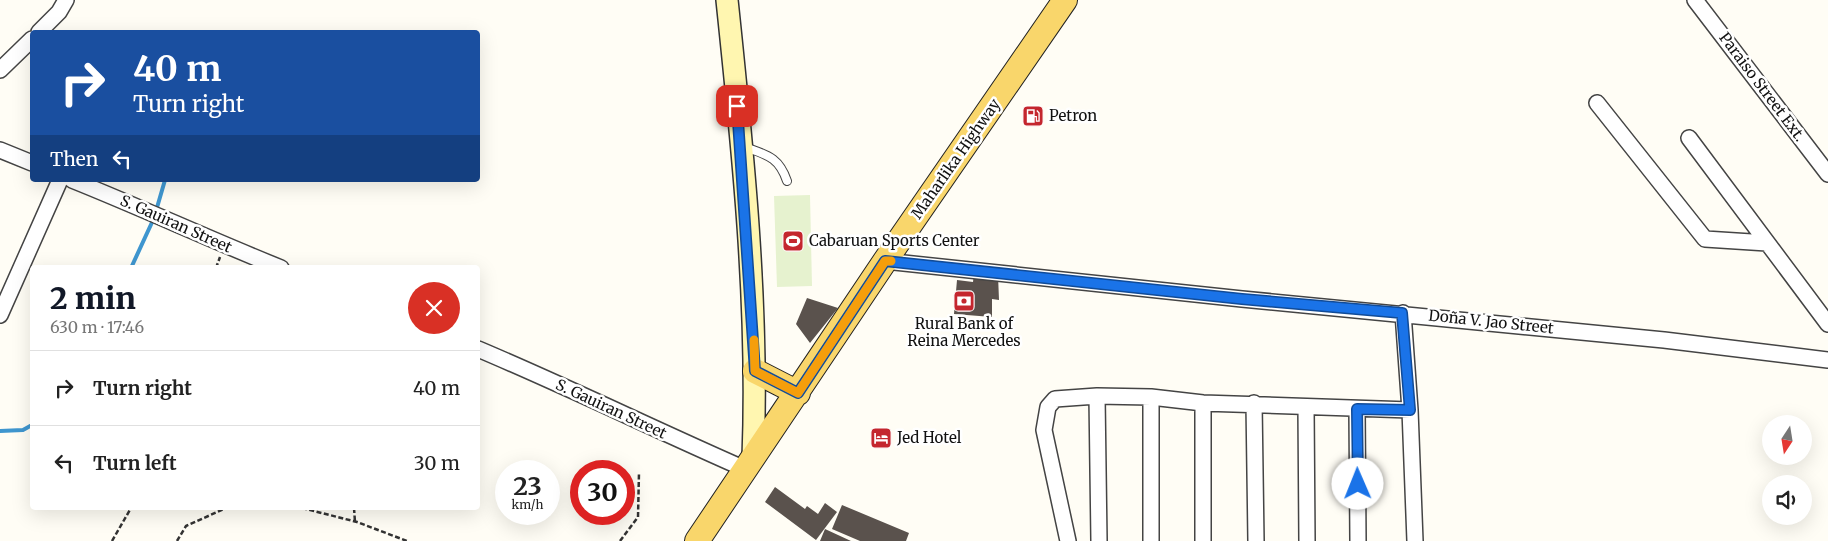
<!DOCTYPE html>
<meta charset="utf-8">
<style>
:root{--surface:#fff;--page:#f6f6f6;--text:#222;--muted:#767676;--line:#e0e0e0;--accent:#111827}
body{margin:0;font-family:Merriweather,serif;background:var(--page);color:var(--text);height:100vh;display:flex;flex-direction:column;font-size:19px;white-space:nowrap}
*{box-sizing:border-box;margin:0}
p{font-size:16px;color:var(--muted)}
.icon{flex:none;width:28px;height:28px;fill:none;stroke:currentColor;stroke-width:2;stroke-linecap:round;stroke-linejoin:round}
.map{position:relative;flex:1;overflow:hidden}
.details{position:absolute;left:30px;top:265px;width:450px;height:245px;display:flex;flex-direction:column;background:var(--surface);border-radius:5px;box-shadow:0 5px 20px #0002}
.details>*{flex:none}
.guide{position:absolute;left:30px;top:30px;width:450px;height:152px;border-radius:5px;box-shadow:0 5px 20px #0002;background:#1a4fa0;color:#fff;overflow:hidden}
.needle{width:32px;rotate:192deg}
.fabs{position:absolute;left:1762px;top:415px;display:grid;gap:10px}
.fabs a{display:grid;place-items:center;width:50px;height:50px;border-radius:50%;background:var(--surface);box-shadow:0 5px 20px #0002;font-size:25px}
.speed{position:absolute;left:495px;top:460px;display:flex;gap:10px;font-size:25px;font-weight:700;text-align:center}
.speed>*{display:grid;place-content:center;width:65px;height:65px;border-radius:50%;background:var(--surface);box-shadow:0 5px 20px #0002;line-height:1}
.speed small{font-size:12px;font-weight:400}
.speed .limit{border:8px solid #d22;background:#fff;color:#111}
.pin{position:absolute;display:grid;place-items:center;width:42px;height:42px;color:#fff;margin:-21px;border-radius:10px;box-shadow:0 2px 8px #0006}
.me{position:absolute;width:55px;margin:-28px;rotate:359deg;stroke-linejoin:round;filter:drop-shadow(0 0 4px #0008)}
.turn{display:flex;align-items:center;gap:18px;height:105px;padding:0 20px;font-size:22px}
.turn .icon{width:65px;height:65px;stroke-width:2.5}
.turn b{display:block;font-size:35px;line-height:42px}
.then{display:flex;align-items:center;height:48px;padding:0 20px;background:#0003;gap:10px;font-size:19px}
.round{display:grid;place-items:center;flex:none;width:52px;height:52px;border-radius:26px;background:var(--page)}
.head{display:flex;align-items:center;justify-content:space-between;height:85px;padding:0 20px}
h1{font-size:30px;font-weight:800;line-height:38px;color:var(--accent)}
ul{padding:0;list-style:none}
li{display:flex;align-items:center;gap:15px;height:75px;padding:0 20px;border-top:1px solid var(--line)}
li div{flex:1}
li b{display:block;font-size:19px}
li em{font-style:normal}
.map>svg:first-child{display:block}
.pitch{fill:#e6f2cf}
.lines{fill:none;stroke-linecap:round;stroke-linejoin:round}
.stream{stroke:#3f96cf;stroke-width:4}
.building{fill:#5a524d}
.lane-casing{stroke:#444;stroke-width:10}
.street-casing{stroke:#444;stroke-width:18}
.secondary-casing{stroke:#333;stroke-width:24}
.primary-casing{stroke:#222;stroke-width:26}
.path{stroke:#333;stroke-width:2.5;stroke-dasharray:5 2.5;stroke-linecap:butt}
.lane{stroke:#fff;stroke-width:8}
.street{stroke:#fff;stroke-width:15}
.secondary{stroke:#fff6b0;stroke-width:21}
.primary{stroke:#f9d66b;stroke-width:24}
.route-casing{stroke:#114b97;stroke-width:12}
.route{stroke:#1a73e8;stroke-width:9}
.slow{stroke:#f59e0b;stroke-width:9}
.labels{text-anchor:middle;stroke-width:5;stroke-linejoin:round;paint-order:stroke}
.street-label{font-size:15px;fill:#111;stroke:#fff}
.poi-label{font-size:15px;fill:#111;stroke:#fff;text-anchor:start}
</style>
<div class="map">
<svg width="1828" height="541" viewBox="0 0 1828 541">
<rect width="100%" height="100%" fill="#fffdf5"/>
<path class="pitch" d="M 810,195 L 812,286 L 777,287 L 774,196 Z"/>
<g class="lines">
<path class="stream" d="M 156,211 L 165,180
M 131,268 L 154,218
M 0,431 L 23,430 L 32,425"/>
</g>
<path class="building" d="M 974,273 L 998,275 L 999,300 L 992,299 L 992,317 L 954,314 L 957,280 L 973,282 Z
M 807,298 L 838,308 L 810,343 L 796,324 Z
M 775,487 L 805,509 L 807,506 L 818,514 L 825,503 L 837,512 L 816,540 L 765,502 Z
M 842,505 L 909,533 L 906,541 L 860,541 L 832,529 Z
M 825,529 L 851,541 L 820,541 Z"/>
<g class="lines">
<g class="lane-casing">
<path id="lane" d="M 745,147 C 767,155 779,157 787,181"/>
</g>
<g class="street-casing">
<path id="street" d="M 1695,0 L 1828,174
M 39,32 L 59,12 L 66,0
M 0,70 L 32,39
M 1597,103 L 1705,239 L 1767,243
M 1689,138 L 1828,324
M 0,150 L 32,163
M 72,180 C 142,208 211,240 281,268
M 885,261 L 1242,299 L 1664,340 L 1828,360
M 1403,313 L 1410,410 L 1415,541
M 0,315 L 60,180
M 478,349 C 568,387 656,430 745,469
M 1097,396 L 1099,541
M 1151,397 L 1151,541
M 1203,403 L 1203,541
M 1254,403 L 1256,541
M 1306,407 L 1307,541
M 1357,409 L 1358,541
M 1068,541 L 1044,430 L 1048,407 L 1055,399 L 1097,396 L 1151,397 L 1203,403 L 1410,410"/>
</g>
<g class="secondary-casing">
<path id="secondary" d="M 727,0 C 743,152 759,306 753,458"/>
</g>
<g class="primary-casing">
<path id="primary" d="M 755,371 L 798,393
M 697,541 L 885,261 L 1065,0"/>
</g>
<path class="path" d="M 216,268 L 220,257
M 302,508 L 357,522 L 407,541
M 354,508 L 355,522
M 112,541 L 131,508
M 177,541 L 186,526 L 226,508
M 620,541 L 638,517 L 639,472"/>
<use href="#lane" class="lane"/>
<use href="#street" class="street"/>
<use href="#secondary" class="secondary"/>
<use href="#primary" class="primary"/>
</g>
<g class="lines">
<g class="route-casing">
<path id="route" d="M 737,106 L 755,371 L 798,393 L 885,261 L 1242,299 L 1402,313 L 1410,410 L 1357,409 L 1358,484"/>
</g>
<use href="#route" class="route"/>
<path class="slow" d="M 754,340 L 755,371 L 798,393 L 885,261 L 891,261"/>
</g>
<defs>
<g id="fuel-square" transform="scale(1.125)"><rect x="-9" y="-9" width="18" height="18" rx="4" fill="#c4262e" stroke="#fff"/><path d="M-5.5-6h7V0h2V4h1.3V-2.5L3-4.5l.8-.8L6-3V5H2.5V1h-1V6h-7ZM-4.2-4.7v3.2H.2V-4.7Z" fill="#fff"/></g>
<g id="stadium-square" transform="scale(1.125)"><rect x="-9" y="-9" width="18" height="18" rx="4" fill="#c4262e" stroke="#fff"/><path d="M0-5a6.5 5 0 1 0 0 10a6.5 5 0 1 0 0-10ZM-3.5-1.8h7v3.6h-7Z" fill="#fff"/></g>
<g id="bank-square" transform="scale(1.125)"><rect x="-9" y="-9" width="18" height="18" rx="4" fill="#c4262e" stroke="#fff"/><path d="M-6-4H6V4H-6ZM0-2.3a2.3 2.3 0 1 0 0 4.6a2.3 2.3 0 1 0 0-4.6Z" fill="#fff"/></g>
<g id="hotel-square" transform="scale(1.125)"><rect x="-9" y="-9" width="18" height="18" rx="4" fill="#c4262e" stroke="#fff"/><path d="M-6-4.5h1.5V1H6V5H4.5V3h-9V5H-6ZM-4 0a1.8 1.8 0 1 1 3.6 0ZM.5 0V-2.5h3Q6-2.5 6 0Z" fill="#fff"/></g>
</defs>
<g fill-rule="evenodd">
<use href="#fuel-square" x="1033" y="116"/>
<use href="#stadium-square" x="793" y="241"/>
<use href="#bank-square" x="964" y="301"/>
<use href="#hotel-square" x="881" y="438"/>
</g>
<g class="labels">
<g class="street-label">
<text transform="translate(1762 87) rotate(53)" y="5">Paraiso Street Ext.</text>
<text transform="translate(956 159) rotate(-55)" y="5">Maharlika Highway</text>
<text transform="translate(176 224) rotate(24)" y="5">S. Gauiran Street</text>
<text transform="translate(1491 322) rotate(6)" y="5">Doña V. Jao Street</text>
<text transform="translate(611 409) rotate(25)" y="5">S. Gauiran Street</text>
</g>
<g class="poi-label">
<text x="1049" y="121">Petron</text>
<text x="809" y="246">Cabaruan Sports Center</text>
<text x="964" y="329" text-anchor="middle">Rural Bank of<tspan x="964" dy="17">Reina Mercedes</tspan></text>
<text x="897" y="443">Jed Hotel</text>
</g>
</g>
</svg>
<div class="fabs">
<a><svg class="needle" viewBox="-14 -14 28 28"><path d="M0-13l5 13h-10z" fill="#e53935"/><path d="M0 13l5-13h-10z" fill="#767676"/></svg></a>
<a><svg class="icon" aria-label="sound" viewBox="0 0 24 24"><path d="M4 9h4l5-4v14l-5-4H4zM17 9q2 3 0 6"/></svg></a>
</div>
<div class="speed"><div>23<small>km/h</small></div><div class="limit">30</div></div>
<div class="pin" style="left:737px;top:106px;background:#d93025"><svg class="icon" aria-label="arrive" viewBox="0 0 24 24"><path d="M6 21V4h12l-3 4 3 4H6"/></svg></div>
<svg class="me" style="left:1358px;top:484px" viewBox="-20 -20 40 40"><circle r="19" fill="#fff"/><path d="M0-13L10 11 0 6-10 11z" fill="#1a73e8"/></svg>
<div class="guide">
<div class="turn"><svg class="icon" aria-label="right" viewBox="0 0 24 24"><path d="M7 20v-9h11M14 6l5 5-5 5"/></svg><div><b>40 m</b>Turn right</div></div>
<div class="then">Then<svg class="icon" aria-label="left" viewBox="0 0 24 24"><path d="M17 20v-9H6M10 6l-5 5 5 5"/></svg></div>
</div>
<section class="details">
<div class="head"><div><h1>2 min</h1><p>630 m · 17:46</p></div><a class="round" style="background:#d93025;color:#fff"><svg class="icon" aria-label="close" viewBox="0 0 24 24"><path d="M6 6l12 12M18 6L6 18"/></svg></a></div>
<ul>
<li><svg class="icon" aria-label="right" viewBox="0 0 24 24"><path d="M7 20v-9h11M14 6l5 5-5 5"/></svg><div><b>Turn right</b></div><em>40 m</em></li>
<li><svg class="icon" aria-label="left" viewBox="0 0 24 24"><path d="M17 20v-9H6M10 6l-5 5 5 5"/></svg><div><b>Turn left</b></div><em>30 m</em></li>
</ul>
</section>
</div>
